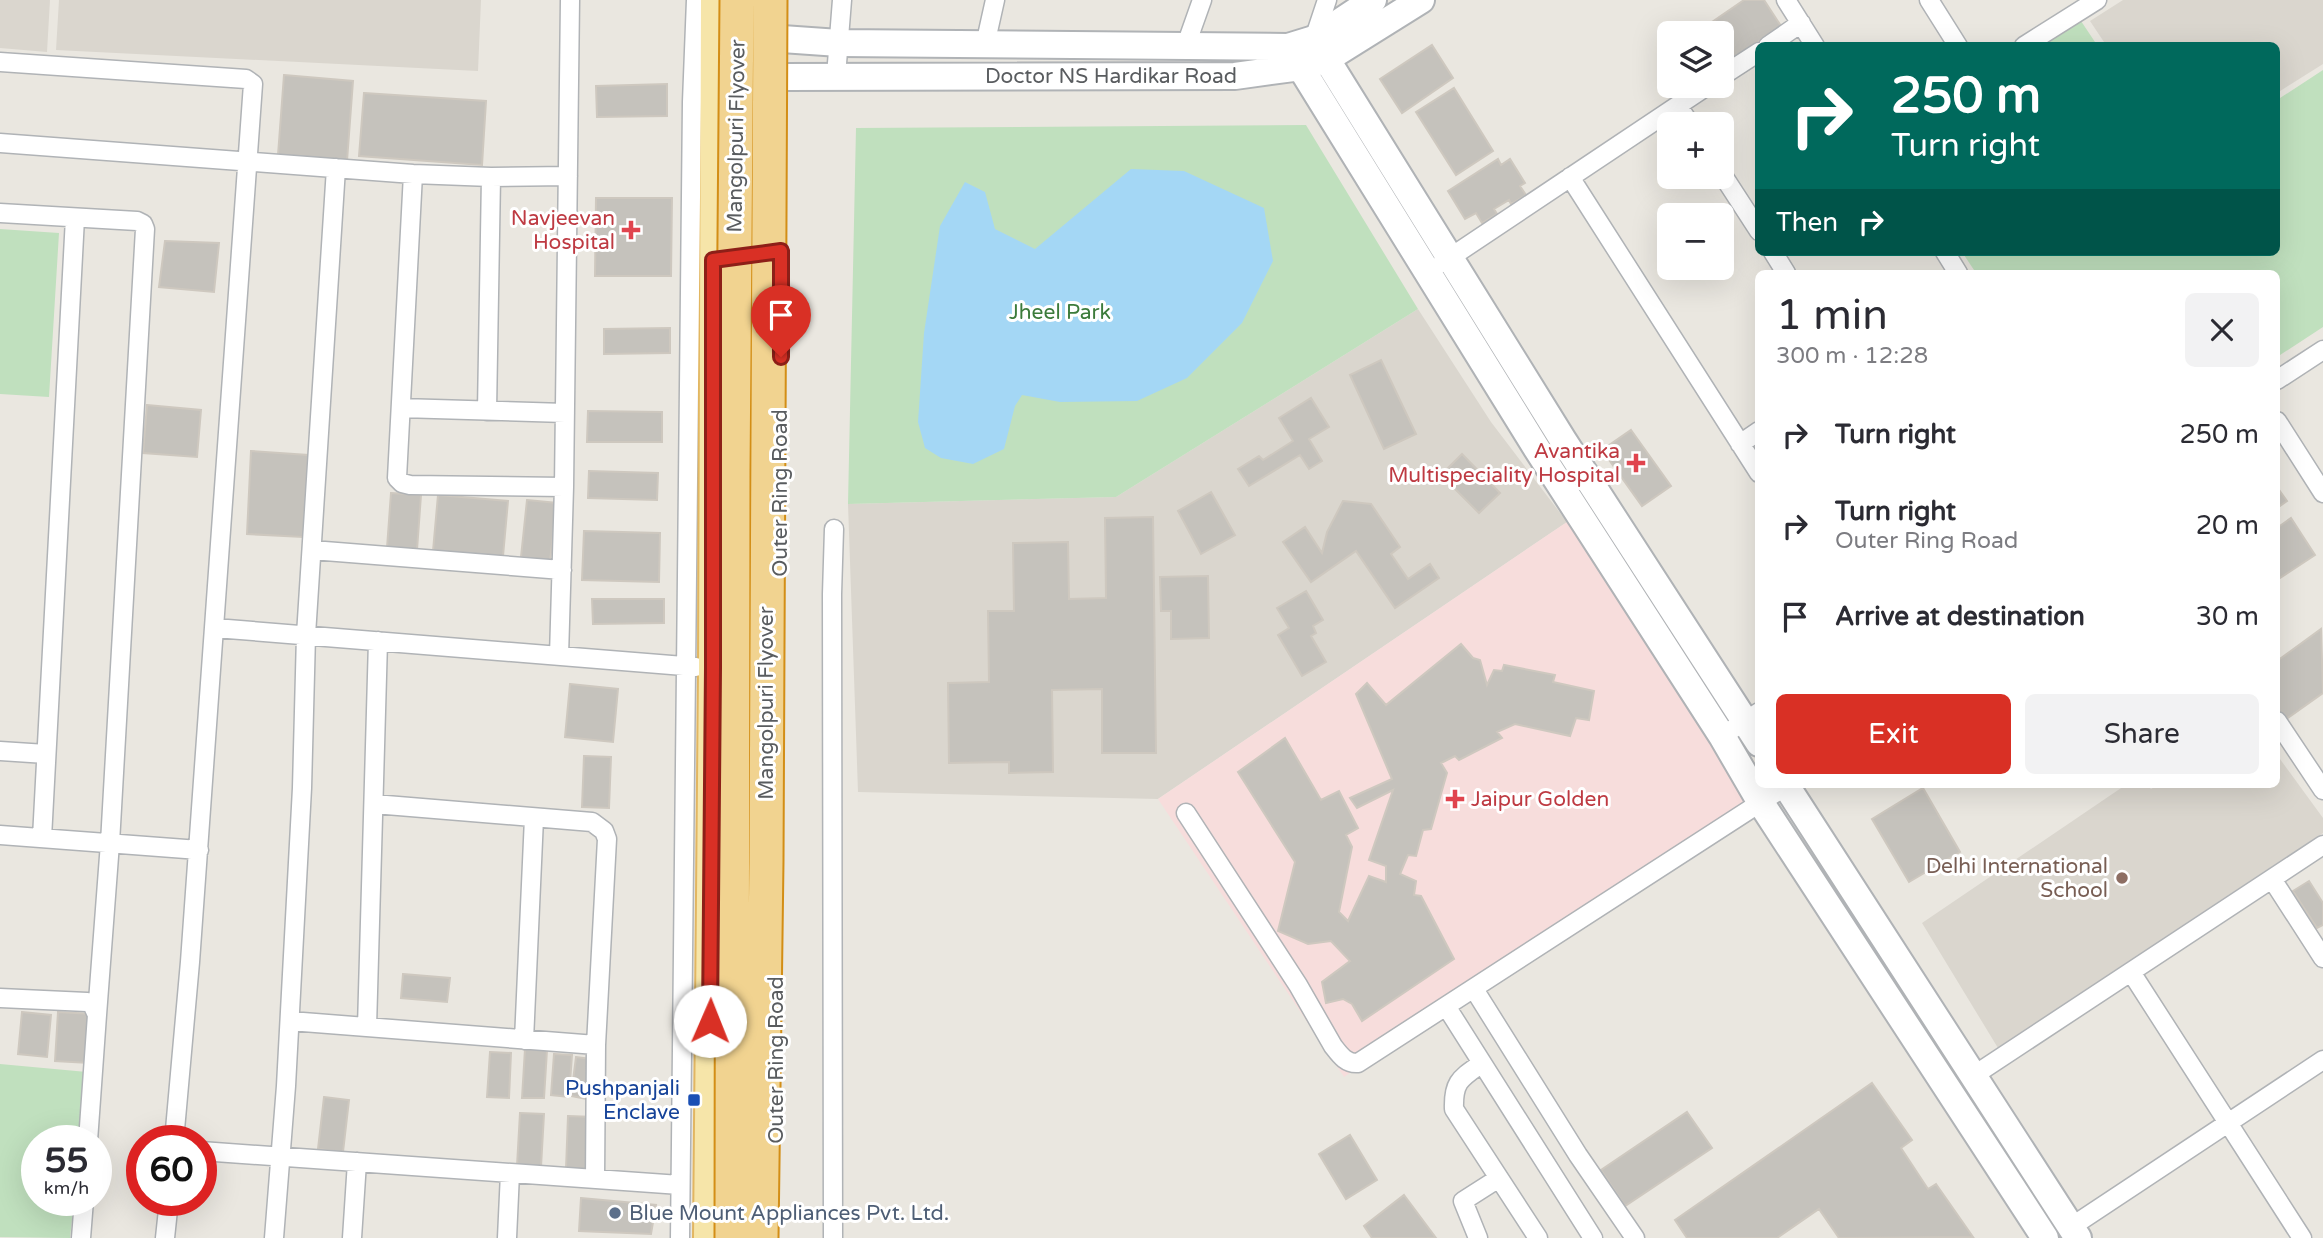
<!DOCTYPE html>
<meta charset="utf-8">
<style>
:root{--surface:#fff;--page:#f2f2f3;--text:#2b2b33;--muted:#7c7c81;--accent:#d93025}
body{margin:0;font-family:"Varela Round",sans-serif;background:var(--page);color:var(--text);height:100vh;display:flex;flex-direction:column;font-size:26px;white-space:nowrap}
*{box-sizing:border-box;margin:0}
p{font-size:23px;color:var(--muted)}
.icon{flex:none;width:38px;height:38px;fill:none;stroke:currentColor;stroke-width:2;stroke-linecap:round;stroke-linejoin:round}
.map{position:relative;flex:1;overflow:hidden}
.drawer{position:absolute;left:1755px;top:270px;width:525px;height:518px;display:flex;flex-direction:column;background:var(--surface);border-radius:10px;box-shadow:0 7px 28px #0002}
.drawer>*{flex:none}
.guide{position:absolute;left:1755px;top:42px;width:525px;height:214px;border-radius:10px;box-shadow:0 7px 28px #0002;background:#00695c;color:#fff;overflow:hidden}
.buttons{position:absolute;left:1657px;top:21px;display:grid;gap:14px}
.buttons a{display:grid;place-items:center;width:77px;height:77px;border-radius:10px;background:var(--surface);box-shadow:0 7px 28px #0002;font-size:35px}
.speed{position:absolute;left:21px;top:1125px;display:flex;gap:14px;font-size:35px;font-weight:700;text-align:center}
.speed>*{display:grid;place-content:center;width:91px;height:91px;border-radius:50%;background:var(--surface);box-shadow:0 7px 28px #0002;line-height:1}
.speed small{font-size:18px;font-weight:400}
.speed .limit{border:10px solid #d22;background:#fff;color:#111}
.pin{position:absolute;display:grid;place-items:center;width:60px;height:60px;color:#fff;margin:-72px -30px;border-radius:50% 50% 50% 0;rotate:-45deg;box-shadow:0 0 7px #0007}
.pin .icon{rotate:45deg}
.me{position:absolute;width:77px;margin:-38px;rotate:1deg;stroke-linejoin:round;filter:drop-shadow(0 0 5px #0008)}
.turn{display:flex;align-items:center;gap:24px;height:147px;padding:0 21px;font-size:32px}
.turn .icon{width:91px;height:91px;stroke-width:2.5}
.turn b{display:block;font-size:49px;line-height:60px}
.then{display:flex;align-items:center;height:66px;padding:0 21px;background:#0003;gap:14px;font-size:26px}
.round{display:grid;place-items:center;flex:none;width:74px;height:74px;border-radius:10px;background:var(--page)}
.overview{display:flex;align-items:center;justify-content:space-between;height:119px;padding:0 21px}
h1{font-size:42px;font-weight:600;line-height:52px}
.action{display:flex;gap:14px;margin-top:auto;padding:14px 21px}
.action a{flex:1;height:80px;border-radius:10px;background:var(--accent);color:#fff;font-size:28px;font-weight:600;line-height:80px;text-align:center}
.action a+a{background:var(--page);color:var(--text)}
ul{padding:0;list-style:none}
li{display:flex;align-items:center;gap:21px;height:91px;padding:0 21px}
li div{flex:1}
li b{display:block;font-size:26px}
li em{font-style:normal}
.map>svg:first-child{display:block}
.education{fill:#dad6ce}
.medical{fill:#f7dddc}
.green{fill:#c0e0be}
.water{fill:#a4d7f5}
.building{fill:#c5c2bc;stroke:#cec8bf;stroke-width:2}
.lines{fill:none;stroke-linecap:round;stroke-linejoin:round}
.street-casing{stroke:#b0b3b6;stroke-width:21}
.secondary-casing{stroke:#b0b3b6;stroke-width:30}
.primary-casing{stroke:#e2b661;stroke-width:32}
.street{stroke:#fff;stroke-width:18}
.secondary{stroke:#fff;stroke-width:26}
.primary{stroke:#f6e5a9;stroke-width:28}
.highway-bridge-casing{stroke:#d38e16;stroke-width:37;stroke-linecap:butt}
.highway-bridge{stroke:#f1d390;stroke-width:33}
.route-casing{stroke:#8d1f18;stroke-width:18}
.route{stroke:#d93025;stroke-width:12}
.health-dot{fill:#e0444e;stroke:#fff;stroke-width:2.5}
.education-dot{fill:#8d6e63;stroke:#fff;stroke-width:2.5}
.transit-dot{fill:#1a4fb4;stroke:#fff;stroke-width:2.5}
.service-dot{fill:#5c6f8a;stroke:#fff;stroke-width:2.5}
.labels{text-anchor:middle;stroke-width:6;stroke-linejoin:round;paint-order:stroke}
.street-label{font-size:21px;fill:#595c5f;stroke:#fff}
.health-label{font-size:21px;fill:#be3a42;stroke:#fff;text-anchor:end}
.park-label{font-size:21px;fill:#3c7b3b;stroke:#fff}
.education-label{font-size:21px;fill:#785e54;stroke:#fff;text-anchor:end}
.transit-label{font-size:21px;fill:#164399;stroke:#fff;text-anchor:end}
.service-label{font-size:21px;fill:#4e5e75;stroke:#fff;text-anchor:start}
</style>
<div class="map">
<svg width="2323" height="1238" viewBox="0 0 2323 1238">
<rect width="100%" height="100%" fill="#eae7e0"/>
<path class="education" d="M 0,0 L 50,0 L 47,52 L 0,48 Z
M 59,0 L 481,0 L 478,71 L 56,50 Z
M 2123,0 L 2323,0 L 2323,64 L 2277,93 L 2277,46 L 2106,45 L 2090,21 Z
M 1418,309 L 1491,422 L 1567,522 L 1158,799 L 858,792 L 848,504 L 1116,497 Z
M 2277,755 L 2323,818 L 2323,833 L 1998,1048 L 1922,923 L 2127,784 L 2146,784 L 2151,789 L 2159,784 L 2277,784 Z"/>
<path class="medical" d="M 1567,522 L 1753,800 L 1344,1077 L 1158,799 Z"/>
<path class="green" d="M 2081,21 L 2097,45 L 2042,45 Z
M 2323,70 L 2323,327 L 2277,357 L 2277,273 L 1976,273 L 1962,252 L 2277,252 L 2277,100 Z
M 1306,125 L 1418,309 L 1116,497 L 848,504 L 856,128 Z
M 0,229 L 59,233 L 49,397 L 0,394 Z
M 0,1064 L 87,1072 L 80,1141 L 37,1141 L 37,1200 L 74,1201 L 70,1238 L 0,1237 Z"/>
<path class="water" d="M 1131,169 L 1184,171 L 1264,208 L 1273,261 L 1242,323 L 1187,378 L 1137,401 L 1060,402 L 1022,395 L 1015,406 L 1004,449 L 973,464 L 941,458 L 925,448 L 918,422 L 924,333 L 940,226 L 965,182 L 985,192 L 995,229 L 1035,249 Z"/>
<path class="building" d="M 1744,0 L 1764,0 L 1781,26 L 1722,67 L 1722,33 L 1696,33 Z
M 1432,45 L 1453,78 L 1402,113 L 1380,79 Z
M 284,75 L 353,81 L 347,161 L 278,155 Z
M 667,84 L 667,116 L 597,117 L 596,86 Z
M 1454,88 L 1493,151 L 1456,175 L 1416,112 Z
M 364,93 L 486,101 L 482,165 L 359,156 Z
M 1498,159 L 1501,165 L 1510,159 L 1525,183 L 1520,186 L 1526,195 L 1511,204 L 1509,200 L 1494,209 L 1497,214 L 1482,223 L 1476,213 L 1465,219 L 1448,191 Z
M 596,198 L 672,198 L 671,276 L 595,276 Z
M 165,241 L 219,243 L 214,292 L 159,287 Z
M 670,328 L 670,353 L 604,354 L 604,329 Z
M 1381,360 L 1416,434 L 1384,449 L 1350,375 Z
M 1311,398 L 1329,427 L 1309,439 L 1322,461 L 1309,469 L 1300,455 L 1249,486 L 1238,469 L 1259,456 L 1263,460 L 1293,441 L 1279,418 Z
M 147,405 L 201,410 L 197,457 L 143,453 Z
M 588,411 L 662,412 L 662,442 L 587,442 Z
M 1631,430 L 1671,486 L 1642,506 L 1602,450 Z
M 251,451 L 308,455 L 303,537 L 247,534 Z
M 1462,454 L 1500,493 L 1479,513 L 1441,475 Z
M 589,471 L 658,473 L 657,500 L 588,498 Z
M 2277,487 L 2287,501 L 2277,508 Z
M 1211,492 L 1235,535 L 1201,554 L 1178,511 Z
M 391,493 L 421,495 L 417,550 L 387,548 Z
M 438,495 L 508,501 L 503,556 L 433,551 Z
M 527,500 L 557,503 L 550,561 L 521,557 Z
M 1343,501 L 1371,504 L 1400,547 L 1391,554 L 1408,579 L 1430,564 L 1439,578 L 1395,608 L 1356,551 L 1311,582 L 1283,542 L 1305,527 L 1322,553 L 1327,532 Z
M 1153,517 L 1156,753 L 1102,753 L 1102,689 L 1052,690 L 1053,772 L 1009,773 L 1009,762 L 949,763 L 948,683 L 989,682 L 988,611 L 1014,611 L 1013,543 L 1068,542 L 1069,599 L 1106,598 L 1105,518 Z
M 2291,518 L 2315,555 L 2277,580 L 2277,528 Z
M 584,531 L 660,533 L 659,582 L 582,580 Z
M 1208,576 L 1209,638 L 1171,639 L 1171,611 L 1161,611 L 1160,577 Z
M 1306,591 L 1323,620 L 1313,626 L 1316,633 L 1311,636 L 1326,662 L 1302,676 L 1278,635 L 1289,628 L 1277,608 Z
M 592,599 L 664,599 L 664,623 L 593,624 Z
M 2321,629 L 2323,693 L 2285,720 L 2277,709 L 2277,661 Z
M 1461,644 L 1473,658 L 1480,660 L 1487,685 L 1494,670 L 1502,671 L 1504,665 L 1555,675 L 1553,682 L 1594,691 L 1589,720 L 1576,718 L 1570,736 L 1515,724 L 1497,732 L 1502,738 L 1459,760 L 1455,756 L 1441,763 L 1447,773 L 1431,829 L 1423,830 L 1416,856 L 1408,855 L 1400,874 L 1416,881 L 1414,895 L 1421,896 L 1454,959 L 1362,1021 L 1352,1004 L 1343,999 L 1326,1003 L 1322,982 L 1350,961 L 1331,941 L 1308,944 L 1278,931 L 1295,862 L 1238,772 L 1285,738 L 1321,800 L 1339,791 L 1358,828 L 1346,835 L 1352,847 L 1339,912 L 1348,921 L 1369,876 L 1386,882 L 1386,866 L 1369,860 L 1393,790 L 1357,808 L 1350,798 L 1392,779 L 1356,694 L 1367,683 L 1386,705 Z
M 570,684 L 618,689 L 613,742 L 565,737 Z
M 584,756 L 611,757 L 609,808 L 582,807 Z
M 1923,788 L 1960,852 L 1909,882 L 1872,819 Z
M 2309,881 L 2323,903 L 2323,925 L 2317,928 L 2293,891 Z
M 403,974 L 450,978 L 447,1002 L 401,998 Z
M 22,1012 L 51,1015 L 47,1057 L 18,1054 Z
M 58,1012 L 92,1014 L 89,1063 L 55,1061 Z
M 525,1049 L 547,1050 L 544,1098 L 522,1098 Z
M 490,1052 L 511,1053 L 509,1098 L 487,1097 Z
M 554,1054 L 572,1055 L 569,1097 L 551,1095 Z
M 576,1057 L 592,1059 L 587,1099 L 571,1096 Z
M 1872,1083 L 1912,1140 L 1901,1148 L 1928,1189 L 1936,1184 L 1973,1237 L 1839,1238 L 1819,1209 L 1777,1238 L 1687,1238 L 1675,1220 Z
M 324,1097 L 349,1100 L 343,1152 L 318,1149 Z
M 1687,1112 L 1712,1148 L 1625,1206 L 1601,1170 Z
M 520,1113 L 544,1114 L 541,1167 L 517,1166 Z
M 568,1116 L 594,1117 L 592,1170 L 566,1169 Z
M 1350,1135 L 1377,1180 L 1346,1199 L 1319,1154 Z
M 1404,1195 L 1436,1238 L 1372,1238 L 1364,1226 Z
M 581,1198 L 656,1205 L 651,1234 L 579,1231 Z"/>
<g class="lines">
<g class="street-casing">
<path id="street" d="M 1786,0 L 1815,46
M 1929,0 L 1958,46
M 1314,39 L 1327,0
M 985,45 L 995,0
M 1768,46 L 1801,23
M 2024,46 L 2097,0
M 1185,48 L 1202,0
M 0,62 L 246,79 L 253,84 L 190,962 L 174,1141
M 836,76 L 842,0
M 1722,76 L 1759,52
M 1678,106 L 1690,124
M 0,143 L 413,174 L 491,177 L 487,411
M 413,174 L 397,478 L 402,483 L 410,485 L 564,487
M 1722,174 L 1759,231
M 491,177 L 568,176
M 1570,177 L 1759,473
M 0,213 L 137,221 L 143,224 L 145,229 L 110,843 L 97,1015
M 1773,252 L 1786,273
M 1945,252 L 1958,273
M 1442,263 L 1707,86
M 2277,380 L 2323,350
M 401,408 L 565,413
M 2277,421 L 2323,493
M 1740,444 L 1759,431
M 312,550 L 562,570
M 215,628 L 696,667
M 559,656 L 564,487 L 570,0
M 2277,721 L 2323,790
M 1722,736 L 1759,712
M 0,751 L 46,754
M 374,804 L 592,822 L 604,831 L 607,839 L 596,1045 L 595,1179
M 1186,813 L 1298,985 L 1333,1046 C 1340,1055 1346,1064 1358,1063 L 1786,786
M 0,835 L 199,850
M 42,838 L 75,218
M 2272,879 L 2323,958
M 2131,972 L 2302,1238
M 1474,989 L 1578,1155 L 1635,1238
M 0,998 L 87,1002 L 92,1004 L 97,1015 L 88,1141
M 1446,1006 L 1593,1238
M 290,1021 L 596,1045
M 367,1027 L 378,641
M 524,1040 L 534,818
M 1482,1063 C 1461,1078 1453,1081 1454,1109 L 1538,1238
M 1973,1076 L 2323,845
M 201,1151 L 680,1185
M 2071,1227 L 2323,1060
M 81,1238 L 84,1200
M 165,1238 L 169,1200
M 274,1238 L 286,1086 L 302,788 L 306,635 L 336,168
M 352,1238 L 357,1162
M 507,1238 L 510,1173
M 680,1238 L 692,102 L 696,0
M 833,1238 L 832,594 L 834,529
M 1478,1238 L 1463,1201 L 1499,1178"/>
</g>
<g class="secondary-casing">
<path id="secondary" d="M 782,39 L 839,43 L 1288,47 L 1314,39 L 1373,0
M 1314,39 L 1563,440 L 1759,743
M 1288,47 L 1537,449 L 1722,736 L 1761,803 L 2045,1238
M 782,77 L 1235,76 L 1301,67 L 1325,60 L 1421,0
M 1785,784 L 2078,1238"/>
</g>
<g class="primary-casing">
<path id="primary" d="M 708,1238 L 713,668 L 715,0"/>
</g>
<use href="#street" class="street"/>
<use href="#secondary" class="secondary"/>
<use href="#primary" class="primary"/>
<g class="highway-bridge-casing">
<path id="highway-bridge" d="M 732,1238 L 733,471 L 737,0
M 761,1238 L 766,861 L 770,0"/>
</g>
<use href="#highway-bridge" class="highway-bridge"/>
</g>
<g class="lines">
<g class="route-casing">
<path id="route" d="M 710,1021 L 713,668 L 713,260 L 781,251 L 781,357"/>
</g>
<use href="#route" class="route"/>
</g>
<g class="health-dot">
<path d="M627.5 219.5h7v7h7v7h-7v7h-7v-7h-7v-7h7z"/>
<path d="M1632.5 452.5h7v7h7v7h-7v7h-7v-7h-7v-7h7z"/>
<path d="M1451.5 788.5h7v7h7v7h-7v7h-7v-7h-7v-7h7z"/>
</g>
<circle class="education-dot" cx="2122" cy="878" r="7"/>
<rect class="transit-dot" x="687" y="1093" width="14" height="14" rx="3.5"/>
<circle class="service-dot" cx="615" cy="1213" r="7"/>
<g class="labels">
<g class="street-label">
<text x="1111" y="83">Doctor NS Hardikar Road</text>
<text transform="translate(736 136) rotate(-89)" y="7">Mangolpuri Flyover</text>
<text transform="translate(780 493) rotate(-90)" y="7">Outer Ring Road</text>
<text transform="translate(766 703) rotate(-90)" y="7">Mangolpuri Flyover</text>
<text transform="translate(776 1060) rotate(-90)" y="7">Outer Ring Road</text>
</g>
<g class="health-label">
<text x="615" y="225">Navjeevan<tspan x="615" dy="24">Hospital</tspan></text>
<text x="1620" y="458">Avantika<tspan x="1620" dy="24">Multispeciality Hospital</tspan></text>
<text x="1471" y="806" text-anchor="start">Jaipur Golden</text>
</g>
<g class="park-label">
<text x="1060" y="319">Jheel Park</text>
</g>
<g class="education-label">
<text x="2108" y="873">Delhi International<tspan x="2108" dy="24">School</tspan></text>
</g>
<g class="transit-label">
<text x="680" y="1095">Pushpanjali<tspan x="680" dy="24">Enclave</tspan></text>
</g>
<g class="service-label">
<text x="629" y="1220">Blue Mount Appliances Pvt. Ltd.</text>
</g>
</g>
</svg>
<div class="buttons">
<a><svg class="icon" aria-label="layers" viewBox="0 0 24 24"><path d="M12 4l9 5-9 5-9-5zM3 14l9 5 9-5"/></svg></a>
<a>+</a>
<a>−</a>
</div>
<div class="speed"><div>55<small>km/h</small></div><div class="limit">60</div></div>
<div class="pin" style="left:781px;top:357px;background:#d93025"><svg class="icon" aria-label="arrive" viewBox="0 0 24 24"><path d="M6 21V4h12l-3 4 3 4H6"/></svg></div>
<svg class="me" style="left:710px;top:1021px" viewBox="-20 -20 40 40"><circle r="19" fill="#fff"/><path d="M0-13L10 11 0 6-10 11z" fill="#d93025"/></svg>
<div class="guide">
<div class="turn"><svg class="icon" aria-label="right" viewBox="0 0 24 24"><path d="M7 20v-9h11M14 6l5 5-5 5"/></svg><div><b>250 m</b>Turn right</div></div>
<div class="then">Then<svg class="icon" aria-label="right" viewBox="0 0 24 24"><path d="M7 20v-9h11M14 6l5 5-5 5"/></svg></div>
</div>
<section class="drawer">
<div class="overview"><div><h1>1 min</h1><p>300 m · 12:28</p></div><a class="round"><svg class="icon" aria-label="close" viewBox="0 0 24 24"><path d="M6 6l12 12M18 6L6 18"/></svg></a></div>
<ul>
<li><svg class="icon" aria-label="right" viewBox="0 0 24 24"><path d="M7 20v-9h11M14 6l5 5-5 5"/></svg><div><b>Turn right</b></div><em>250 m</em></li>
<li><svg class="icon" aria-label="right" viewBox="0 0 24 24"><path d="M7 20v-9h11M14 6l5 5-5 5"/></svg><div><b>Turn right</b><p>Outer Ring Road</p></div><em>20 m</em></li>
<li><svg class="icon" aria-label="arrive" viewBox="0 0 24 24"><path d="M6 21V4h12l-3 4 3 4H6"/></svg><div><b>Arrive at destination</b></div><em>30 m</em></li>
</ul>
<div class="action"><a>Exit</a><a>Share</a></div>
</section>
</div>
